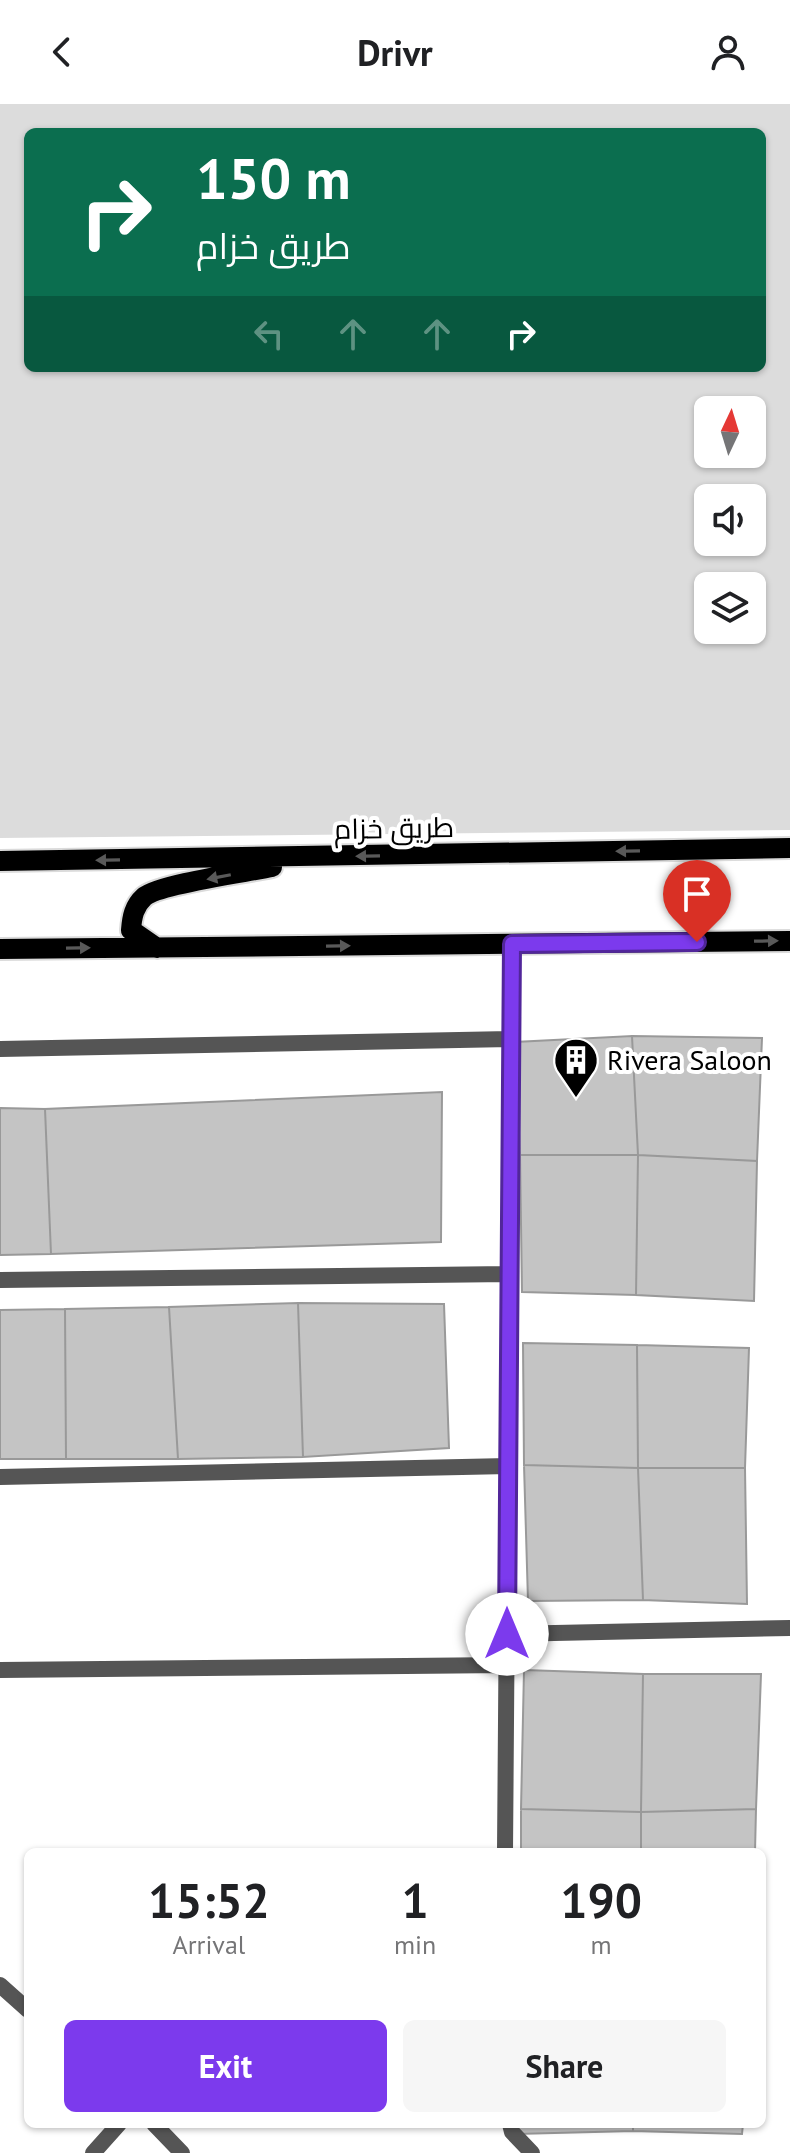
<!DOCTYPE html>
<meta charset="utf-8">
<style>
:root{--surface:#fff;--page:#f6f6f6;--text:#202124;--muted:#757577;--accent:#7c3aed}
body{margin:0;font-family:"PT Sans",Cairo,sans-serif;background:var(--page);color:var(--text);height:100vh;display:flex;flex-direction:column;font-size:30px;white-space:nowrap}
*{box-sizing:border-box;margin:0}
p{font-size:26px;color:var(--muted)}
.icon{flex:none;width:44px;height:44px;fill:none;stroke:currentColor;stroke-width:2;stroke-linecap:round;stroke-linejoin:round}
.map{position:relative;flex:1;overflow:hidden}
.details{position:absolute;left:24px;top:1744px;width:742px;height:280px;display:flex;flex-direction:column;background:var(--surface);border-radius:12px;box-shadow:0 2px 6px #0004}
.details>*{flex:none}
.hud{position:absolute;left:24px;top:24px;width:742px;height:244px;border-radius:12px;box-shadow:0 2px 6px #0004;background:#0b6e4f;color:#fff;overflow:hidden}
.needle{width:52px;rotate:4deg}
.controls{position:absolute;left:694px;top:292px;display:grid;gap:16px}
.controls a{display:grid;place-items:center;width:72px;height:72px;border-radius:12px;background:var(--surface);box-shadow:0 2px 6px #0004;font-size:40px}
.pin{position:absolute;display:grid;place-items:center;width:68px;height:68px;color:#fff;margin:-82px -34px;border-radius:50% 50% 50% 0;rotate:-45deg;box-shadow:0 0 8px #0007}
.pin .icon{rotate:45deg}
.me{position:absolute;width:88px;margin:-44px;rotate:0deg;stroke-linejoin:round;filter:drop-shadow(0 0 6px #0008)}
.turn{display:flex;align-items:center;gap:28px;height:168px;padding:0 40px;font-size:36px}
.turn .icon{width:104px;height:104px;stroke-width:2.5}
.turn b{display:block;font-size:56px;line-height:68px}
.lanes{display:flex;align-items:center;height:76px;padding:0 40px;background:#0003;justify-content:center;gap:40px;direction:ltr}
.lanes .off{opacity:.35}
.eta{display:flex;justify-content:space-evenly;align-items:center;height:136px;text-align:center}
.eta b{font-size:48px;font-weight:800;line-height:56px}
.primary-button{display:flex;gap:16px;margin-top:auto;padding:16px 40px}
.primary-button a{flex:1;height:92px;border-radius:12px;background:var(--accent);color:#fff;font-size:32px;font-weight:800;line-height:92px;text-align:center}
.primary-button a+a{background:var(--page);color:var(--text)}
header{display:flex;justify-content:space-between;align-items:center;height:104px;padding:0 40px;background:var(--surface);font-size:36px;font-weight:800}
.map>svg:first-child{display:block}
.green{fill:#dcdcdc;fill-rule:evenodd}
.building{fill:#c4c4c4;stroke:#999;stroke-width:2}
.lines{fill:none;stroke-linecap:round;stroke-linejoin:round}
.primary-casing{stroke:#dbdbdb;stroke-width:24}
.minor{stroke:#555;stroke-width:16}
.primary{stroke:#000;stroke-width:20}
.oneway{fill:#595959}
.route-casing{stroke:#51269a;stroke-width:20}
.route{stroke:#7c3aed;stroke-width:14}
.labels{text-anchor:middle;stroke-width:8;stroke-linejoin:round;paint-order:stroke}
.street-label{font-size:28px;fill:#000;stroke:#fff}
.poi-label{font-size:28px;fill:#000;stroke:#fff;text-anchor:start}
</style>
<header><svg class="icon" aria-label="back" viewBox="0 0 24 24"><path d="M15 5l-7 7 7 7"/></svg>Drivr<svg class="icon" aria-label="person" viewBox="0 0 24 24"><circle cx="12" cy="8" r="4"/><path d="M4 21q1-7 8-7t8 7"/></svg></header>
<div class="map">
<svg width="790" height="2049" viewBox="0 0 790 2049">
<rect width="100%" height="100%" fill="#fff"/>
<path class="green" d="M 0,0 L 790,0 L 790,726 L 0,734 ZM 28,28 L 762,28 L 762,264 L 28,264 ZM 708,306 L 752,306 L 752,350 L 708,350 ZM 708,394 L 752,394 L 752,438 L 708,438 ZM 708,482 L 752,482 L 752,526 L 708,526 Z"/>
<path class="building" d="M 632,932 L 638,1051 L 520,1051 L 515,938 Z
M 632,932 L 762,934 L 757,1057 L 638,1051 Z
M 442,988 L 441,1138 L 51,1150 L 45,1005 Z
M 0,1004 L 45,1005 L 51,1150 L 0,1151 Z
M 520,1051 L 638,1051 L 636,1191 L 522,1188 Z
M 638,1051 L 757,1057 L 754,1197 L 636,1191 Z
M 298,1199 L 303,1353 L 178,1355 L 169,1203 Z
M 298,1199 L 444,1200 L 449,1344 L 303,1353 Z
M 169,1203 L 178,1355 L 66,1355 L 65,1205 Z
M 65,1205 L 66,1355 L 0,1355 L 0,1206 Z
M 523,1239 L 637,1241 L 638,1364 L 524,1361 Z
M 637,1241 L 749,1244 L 745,1364 L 638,1364 Z
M 524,1361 L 638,1364 L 643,1496 L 528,1497 Z
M 638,1364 L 745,1364 L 747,1500 L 643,1496 Z
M 524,1566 L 643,1570 L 641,1708 L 521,1705 Z
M 643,1570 L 761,1570 L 756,1705 L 641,1708 Z
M 521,1705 L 641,1708 L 641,1748 L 521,1748 Z
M 756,1705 L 755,1748 L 641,1748 L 641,1708 Z
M 516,2020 L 633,2020 L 633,2027 L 516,2030 Z
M 633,2020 L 743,2020 L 742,2030 L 633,2027 Z"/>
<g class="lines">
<g class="primary-casing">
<path id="primary" d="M 0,757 L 790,744
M 157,844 L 131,826 C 132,813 134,802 144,793 C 158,780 249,768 272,763
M 0,845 L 790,837"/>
</g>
<path class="minor" d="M 0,945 L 511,935
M 0,1176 L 509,1170
M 0,1373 L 508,1362
M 507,1530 L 790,1524
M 0,1566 L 506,1561
M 505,1748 L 512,840
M 0,1881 L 28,1906
M 154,2020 L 182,2049
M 510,2020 L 512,2028 L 532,2049
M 93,2049 L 119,2020"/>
<use href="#primary" class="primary"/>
</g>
<defs><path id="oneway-solid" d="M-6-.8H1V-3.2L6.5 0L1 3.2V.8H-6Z" transform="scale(2)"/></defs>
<g class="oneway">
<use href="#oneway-solid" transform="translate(628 747) rotate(179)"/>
<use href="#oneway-solid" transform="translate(368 752) rotate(179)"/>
<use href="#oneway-solid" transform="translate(108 756) rotate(179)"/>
<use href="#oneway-solid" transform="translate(219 773) rotate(169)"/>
<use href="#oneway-solid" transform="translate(766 837) rotate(-1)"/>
<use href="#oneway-solid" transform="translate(338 842) rotate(-1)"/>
<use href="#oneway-solid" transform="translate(78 844) rotate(-1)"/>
</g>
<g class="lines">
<g class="route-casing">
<path id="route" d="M 507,1530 L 512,840 L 697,838"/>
</g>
<use href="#route" class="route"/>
</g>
<defs>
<g id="building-pin" transform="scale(2.3)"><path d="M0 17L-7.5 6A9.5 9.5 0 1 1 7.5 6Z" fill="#000" stroke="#fff"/><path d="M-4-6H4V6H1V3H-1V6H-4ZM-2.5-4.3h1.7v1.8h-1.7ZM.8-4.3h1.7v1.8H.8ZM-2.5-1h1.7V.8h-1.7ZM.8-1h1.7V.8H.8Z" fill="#fff"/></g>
</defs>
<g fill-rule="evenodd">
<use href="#building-pin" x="576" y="956"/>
</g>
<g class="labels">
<g class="street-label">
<text transform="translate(394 724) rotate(-1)" y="10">طريق خزام</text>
</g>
<g class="poi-label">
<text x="607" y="966">Rivera Saloon</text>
</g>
</g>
</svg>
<div class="controls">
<a><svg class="needle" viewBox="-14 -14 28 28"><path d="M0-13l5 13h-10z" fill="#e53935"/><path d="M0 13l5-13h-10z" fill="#757577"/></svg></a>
<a><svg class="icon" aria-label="sound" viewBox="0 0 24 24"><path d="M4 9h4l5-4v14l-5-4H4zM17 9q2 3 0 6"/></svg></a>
<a><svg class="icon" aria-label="layers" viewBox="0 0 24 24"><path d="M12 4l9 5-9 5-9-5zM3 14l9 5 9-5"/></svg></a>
</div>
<div class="pin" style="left:697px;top:838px;background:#d93025"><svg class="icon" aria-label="arrive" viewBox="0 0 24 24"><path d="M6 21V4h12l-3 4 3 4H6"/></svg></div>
<svg class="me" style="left:507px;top:1530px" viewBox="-20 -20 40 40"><circle r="19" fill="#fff"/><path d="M0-13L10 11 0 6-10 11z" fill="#7c3aed"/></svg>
<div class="hud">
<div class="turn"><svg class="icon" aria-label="right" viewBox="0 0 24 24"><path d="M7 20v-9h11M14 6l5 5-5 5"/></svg><div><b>150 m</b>طريق خزام</div></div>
<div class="lanes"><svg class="icon off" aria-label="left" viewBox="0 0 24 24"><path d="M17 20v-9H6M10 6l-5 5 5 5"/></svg><svg class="icon off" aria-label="ahead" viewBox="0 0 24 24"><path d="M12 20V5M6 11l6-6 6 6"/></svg><svg class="icon off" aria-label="ahead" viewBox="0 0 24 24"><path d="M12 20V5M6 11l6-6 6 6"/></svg><svg class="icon" aria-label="right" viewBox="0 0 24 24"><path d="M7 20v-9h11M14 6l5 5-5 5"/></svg></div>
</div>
<section class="details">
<div class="eta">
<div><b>15:52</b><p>Arrival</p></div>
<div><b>1</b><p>min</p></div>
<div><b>190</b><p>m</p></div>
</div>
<div class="primary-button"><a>Exit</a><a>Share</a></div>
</section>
</div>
